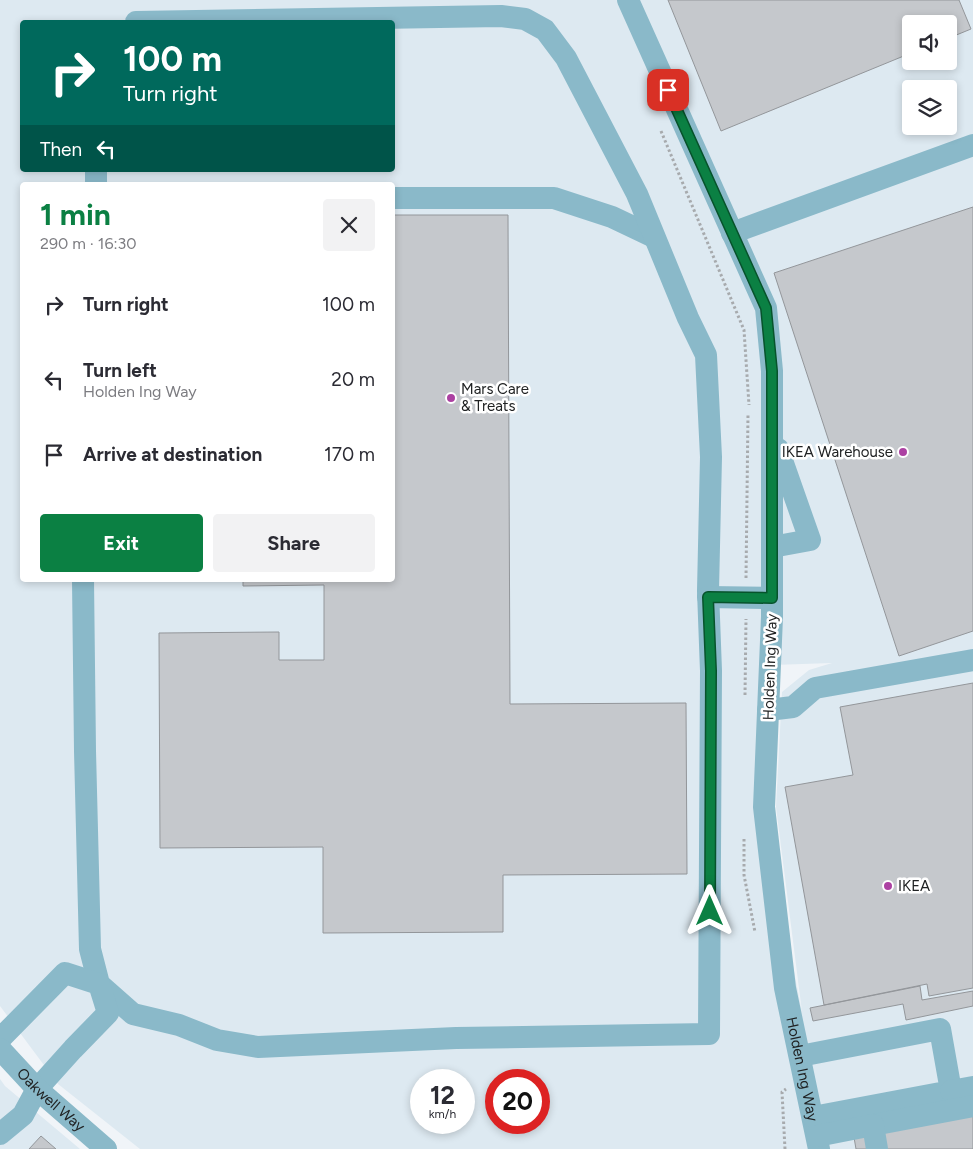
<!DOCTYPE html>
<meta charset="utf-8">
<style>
:root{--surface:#fff;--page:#f2f2f3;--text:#2b2b33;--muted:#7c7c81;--accent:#0b8043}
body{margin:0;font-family:Figtree,sans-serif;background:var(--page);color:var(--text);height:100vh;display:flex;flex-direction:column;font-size:19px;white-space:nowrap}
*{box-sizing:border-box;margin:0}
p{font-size:16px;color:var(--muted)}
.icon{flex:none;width:28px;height:28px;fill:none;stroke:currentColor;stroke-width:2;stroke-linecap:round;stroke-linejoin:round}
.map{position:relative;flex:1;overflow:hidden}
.drawer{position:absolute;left:20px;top:182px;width:375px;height:400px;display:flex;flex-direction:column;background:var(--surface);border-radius:5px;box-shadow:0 2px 8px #0003}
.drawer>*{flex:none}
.banner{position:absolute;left:20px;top:20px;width:375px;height:152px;border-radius:5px;box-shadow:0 2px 8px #0003;background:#00695c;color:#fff;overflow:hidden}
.fabs{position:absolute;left:902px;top:15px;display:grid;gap:10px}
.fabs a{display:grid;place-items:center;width:55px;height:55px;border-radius:5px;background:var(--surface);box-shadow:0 2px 8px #0003;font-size:25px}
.speed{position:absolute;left:410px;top:1069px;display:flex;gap:10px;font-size:25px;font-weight:700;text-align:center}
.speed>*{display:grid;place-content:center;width:65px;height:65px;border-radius:50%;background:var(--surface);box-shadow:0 2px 8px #0003;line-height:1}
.speed small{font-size:12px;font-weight:400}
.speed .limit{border:8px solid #d22;background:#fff;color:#111}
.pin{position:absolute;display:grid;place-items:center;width:42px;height:42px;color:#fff;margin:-21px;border-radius:10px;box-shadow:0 2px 8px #0006}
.me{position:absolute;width:55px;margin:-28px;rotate:0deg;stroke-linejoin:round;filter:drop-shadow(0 0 4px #0008)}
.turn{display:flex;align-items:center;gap:18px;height:105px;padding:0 20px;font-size:22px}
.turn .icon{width:65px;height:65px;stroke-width:2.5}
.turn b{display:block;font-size:35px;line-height:42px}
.then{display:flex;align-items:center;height:48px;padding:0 20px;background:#0003;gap:10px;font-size:19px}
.round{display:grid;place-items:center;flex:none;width:52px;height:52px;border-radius:5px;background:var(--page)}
.headline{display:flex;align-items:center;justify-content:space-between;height:85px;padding:0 20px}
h1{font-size:30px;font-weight:700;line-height:38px;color:var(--accent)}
.button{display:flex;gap:10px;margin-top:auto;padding:10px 20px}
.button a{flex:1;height:58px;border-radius:5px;background:var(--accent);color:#fff;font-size:20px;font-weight:700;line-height:58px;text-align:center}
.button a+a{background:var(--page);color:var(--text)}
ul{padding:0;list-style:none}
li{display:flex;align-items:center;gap:15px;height:75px;padding:0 20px}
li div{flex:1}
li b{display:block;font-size:19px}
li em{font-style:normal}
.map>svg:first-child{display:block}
.built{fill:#dde9f1;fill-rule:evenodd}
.building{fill:#c5c8cc;stroke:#93969a}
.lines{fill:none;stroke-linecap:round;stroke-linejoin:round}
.path{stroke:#a7aaad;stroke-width:3;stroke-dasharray:2.5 2.5;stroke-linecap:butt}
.minor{stroke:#8ab9c9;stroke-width:22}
.route-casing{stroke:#07532c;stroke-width:12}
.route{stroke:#0b8043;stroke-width:9}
.poi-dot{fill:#ac41a2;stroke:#fff;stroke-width:2}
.labels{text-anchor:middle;stroke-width:5;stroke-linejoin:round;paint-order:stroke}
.poi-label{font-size:15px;fill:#202223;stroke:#fff;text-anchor:start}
.street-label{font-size:15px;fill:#202223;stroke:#fff}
</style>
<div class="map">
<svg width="973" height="1149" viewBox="0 0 973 1149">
<rect width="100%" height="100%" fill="#f0f4f8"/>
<path class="built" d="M 0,0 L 973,0 L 973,1149 L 140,1149 L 58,1084 L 0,1006 ZM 22,22 L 392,22 L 392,170 L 22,170 ZM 911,24 L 949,24 L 949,61 L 911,61 ZM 911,89 L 949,89 L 949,126 L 911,126 ZM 22,185 L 392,185 L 392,580 L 22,580 ZM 832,663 L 809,670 L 782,692 L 776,807 L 802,1012 L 767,835 L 773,665 ZM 421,1080 L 464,1080 L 464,1122 L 421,1122 ZM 496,1080 L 539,1080 L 539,1122 L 496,1122 Z
M 0,1079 L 5,1086 L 80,1149 L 0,1149 Z"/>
<path class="building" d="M 668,0 L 959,0 L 971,29 L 949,38 L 949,24 L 911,24 L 911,53 L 721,131 Z
M 973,207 L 973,631 L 899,656 L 774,273 Z
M 392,215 L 508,215 L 510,704 L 686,703 L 687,874 L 503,875 L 503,932 L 323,933 L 323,847 L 160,848 L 159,633 L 279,632 L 279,660 L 324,660 L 324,585 L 243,586 L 243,580 L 392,580 Z
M 973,683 L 973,988 L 929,996 L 927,984 L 824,1005 L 785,787 L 853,775 L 840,707 Z
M 920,986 L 922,1000 L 973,991 L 973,1006 L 906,1020 L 903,1004 L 813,1021 L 810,1008 Z
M 973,1096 L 973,1149 L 856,1149 L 851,1120 Z
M 41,1136 L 56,1149 L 29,1149 Z"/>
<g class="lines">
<path class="path" d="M 661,131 L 744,330 L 749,405
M 746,578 L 748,414
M 745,695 L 746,619
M 744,839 L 744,875 L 755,932
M 785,1149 L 782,1092 L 786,1089"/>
<g class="minor">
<path id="s1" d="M 628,0 L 766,308 L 772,371 L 772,617 L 764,807 L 785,988 L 819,1149"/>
<path d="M 96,170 L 96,185"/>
<path d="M 392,198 L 554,198 L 612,217 L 654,237"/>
<path d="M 732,233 L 973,145"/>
<path d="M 772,547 L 810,540 L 778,449"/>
<path d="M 83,580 L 85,751 L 90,949 L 99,984 L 133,1014 L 179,1025 L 217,1040 L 258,1047 L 456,1038 L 709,1034 L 711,671 L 708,591 L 711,457 L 706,355 L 688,318 L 637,194 L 566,58 L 545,30 L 525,19 L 501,16 L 136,22"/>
<path d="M 708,597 L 772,598"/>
<path d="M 768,710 L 793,707 L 815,688 L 973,660"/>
<path d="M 0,1039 L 65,973 L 99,984 L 108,1013 L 73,1049 L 37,1089 L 23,1115 L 0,1134"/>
<path id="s2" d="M 0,1049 L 37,1089 L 106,1149"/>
<path d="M 800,1056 L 940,1029 L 951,1091 L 813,1117"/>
<path d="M 951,1091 L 973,1087"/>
<path d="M 873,1125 L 973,1106"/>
<path d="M 817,1136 L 873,1125 L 877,1149"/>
</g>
</g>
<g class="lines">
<g class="route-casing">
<path id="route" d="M 668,90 L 766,308 L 772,371 L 772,598 L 708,597 L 711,671 L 710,911"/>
</g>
<use href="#route" class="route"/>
</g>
<g class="poi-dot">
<circle cx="451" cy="398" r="5"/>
<circle cx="903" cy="452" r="5"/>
<circle cx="888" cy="886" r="5"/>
</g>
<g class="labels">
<g class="poi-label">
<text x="461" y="394">Mars Care<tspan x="461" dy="17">&amp; Treats</tspan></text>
<text x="893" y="457" text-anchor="end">IKEA Warehouse</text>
<text x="898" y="891">IKEA</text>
</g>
<g class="street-label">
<text transform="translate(770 667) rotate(-88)" y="5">Holden Ing Way</text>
<text dy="5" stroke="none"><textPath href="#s1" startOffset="1102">Holden Ing Way</textPath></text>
<text dy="5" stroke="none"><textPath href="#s2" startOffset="72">Oakwell Way</textPath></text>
</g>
</g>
</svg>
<div class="fabs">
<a><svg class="icon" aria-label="sound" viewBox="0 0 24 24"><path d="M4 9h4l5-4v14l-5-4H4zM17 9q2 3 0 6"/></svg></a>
<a><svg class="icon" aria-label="layers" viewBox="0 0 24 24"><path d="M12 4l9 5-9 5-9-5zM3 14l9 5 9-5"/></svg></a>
</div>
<div class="speed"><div>12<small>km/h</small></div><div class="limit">20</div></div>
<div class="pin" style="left:668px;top:90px;background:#d93025"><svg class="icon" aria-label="arrive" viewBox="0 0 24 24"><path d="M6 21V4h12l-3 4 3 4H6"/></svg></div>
<svg class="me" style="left:710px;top:911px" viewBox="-20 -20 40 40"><path d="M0-17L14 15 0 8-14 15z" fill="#0b8043" stroke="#fff" stroke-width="4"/></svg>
<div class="banner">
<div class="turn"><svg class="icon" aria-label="right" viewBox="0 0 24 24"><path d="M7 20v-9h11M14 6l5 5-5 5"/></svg><div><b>100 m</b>Turn right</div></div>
<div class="then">Then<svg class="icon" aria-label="left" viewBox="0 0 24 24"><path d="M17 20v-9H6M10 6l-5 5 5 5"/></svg></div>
</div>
<section class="drawer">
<div class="headline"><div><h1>1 min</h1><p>290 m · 16:30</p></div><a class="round"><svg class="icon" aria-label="close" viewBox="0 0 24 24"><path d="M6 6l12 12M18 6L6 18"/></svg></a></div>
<ul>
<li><svg class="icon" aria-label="right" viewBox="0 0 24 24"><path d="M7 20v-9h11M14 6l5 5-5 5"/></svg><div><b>Turn right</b></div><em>100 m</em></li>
<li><svg class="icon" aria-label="left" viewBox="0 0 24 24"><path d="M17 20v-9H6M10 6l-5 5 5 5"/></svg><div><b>Turn left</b><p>Holden Ing Way</p></div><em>20 m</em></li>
<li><svg class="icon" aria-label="arrive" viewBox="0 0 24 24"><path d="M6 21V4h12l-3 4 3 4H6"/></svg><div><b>Arrive at destination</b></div><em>170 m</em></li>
</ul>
<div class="button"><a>Exit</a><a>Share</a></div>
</section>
</div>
